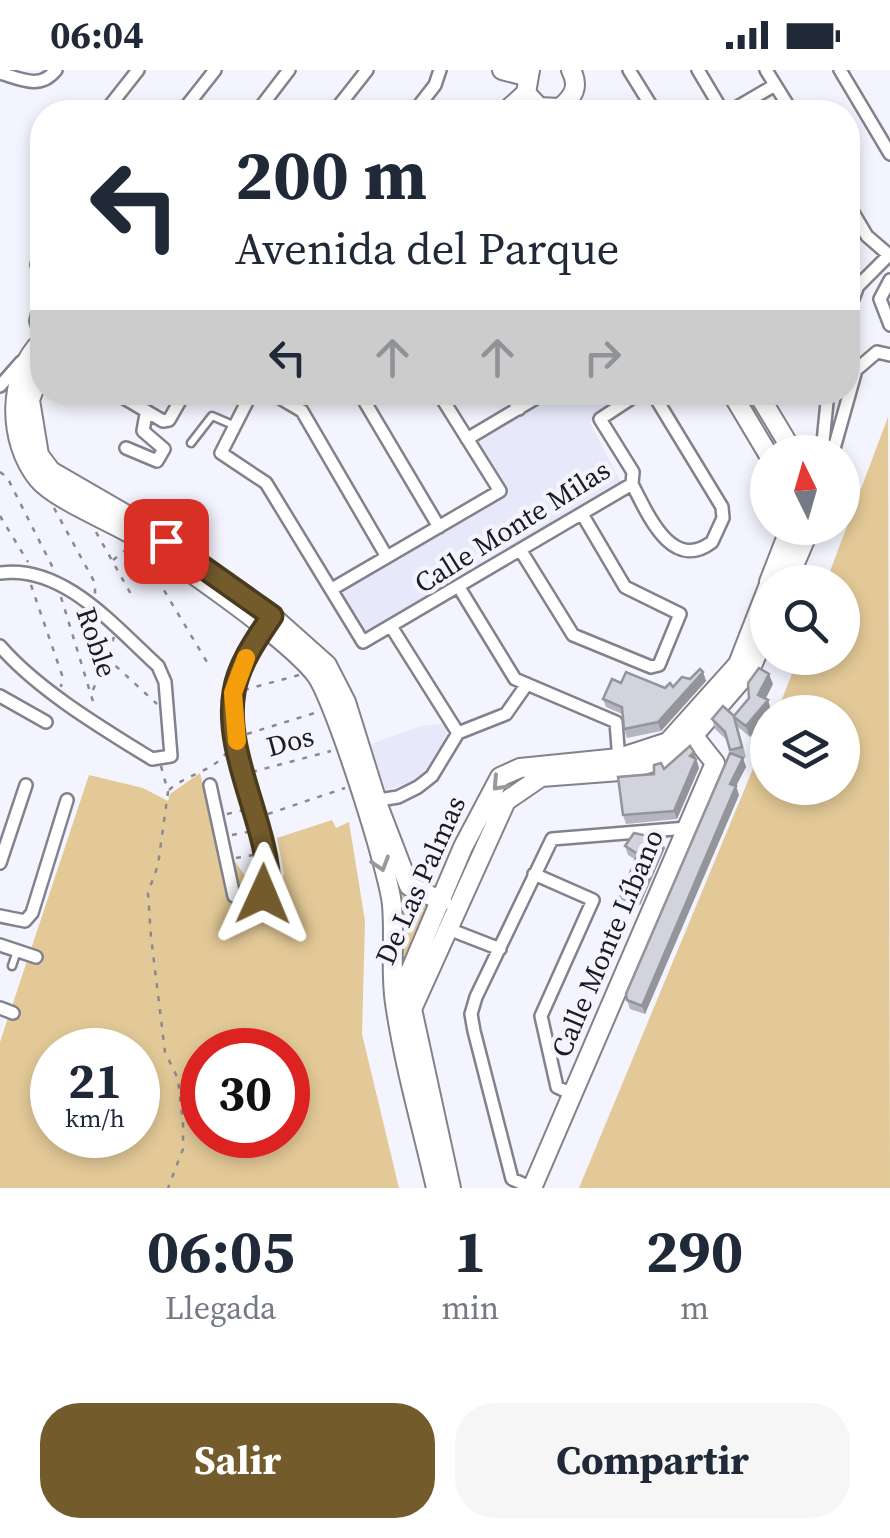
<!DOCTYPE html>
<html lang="es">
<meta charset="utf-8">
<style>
:root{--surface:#fff;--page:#f6f6f7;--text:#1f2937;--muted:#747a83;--accent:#735b2c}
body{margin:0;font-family:"Source Serif 4",serif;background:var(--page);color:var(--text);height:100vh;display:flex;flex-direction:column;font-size:38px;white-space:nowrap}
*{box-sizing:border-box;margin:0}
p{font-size:32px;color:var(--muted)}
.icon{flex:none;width:55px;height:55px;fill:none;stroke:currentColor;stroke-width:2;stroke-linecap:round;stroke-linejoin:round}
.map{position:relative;height:1118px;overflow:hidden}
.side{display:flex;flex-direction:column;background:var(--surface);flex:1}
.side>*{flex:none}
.banner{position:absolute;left:30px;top:30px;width:830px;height:305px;border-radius:40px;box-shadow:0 5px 15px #0003;background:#fff;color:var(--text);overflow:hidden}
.needle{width:65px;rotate:355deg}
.controls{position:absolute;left:750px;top:365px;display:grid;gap:20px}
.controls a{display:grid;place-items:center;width:110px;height:110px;border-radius:50%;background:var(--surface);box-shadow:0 5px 15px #0003;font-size:50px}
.speed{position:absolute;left:30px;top:958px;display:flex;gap:20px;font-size:50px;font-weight:700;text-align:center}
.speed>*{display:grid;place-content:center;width:130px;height:130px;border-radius:50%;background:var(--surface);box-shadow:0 5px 15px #0003;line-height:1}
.speed small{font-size:25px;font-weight:400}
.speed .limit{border:15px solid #d22;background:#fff;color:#111}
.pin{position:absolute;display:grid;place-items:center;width:85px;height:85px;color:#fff;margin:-42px;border-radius:20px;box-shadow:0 5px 15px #0006}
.me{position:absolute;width:110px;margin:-55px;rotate:1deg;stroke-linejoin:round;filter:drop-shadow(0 0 8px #0008)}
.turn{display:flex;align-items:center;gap:35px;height:210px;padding:0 40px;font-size:45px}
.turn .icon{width:130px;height:130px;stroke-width:2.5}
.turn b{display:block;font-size:70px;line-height:85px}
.lanes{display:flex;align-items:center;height:95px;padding:0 40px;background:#0003;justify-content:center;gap:50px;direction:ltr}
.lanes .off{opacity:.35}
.eta{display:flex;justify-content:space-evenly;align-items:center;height:170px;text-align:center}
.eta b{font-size:60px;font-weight:700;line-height:70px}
.action{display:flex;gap:20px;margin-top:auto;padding:20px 40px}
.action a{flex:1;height:115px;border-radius:40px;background:var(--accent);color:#fff;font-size:40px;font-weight:700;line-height:115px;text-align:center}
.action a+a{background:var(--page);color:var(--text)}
.status{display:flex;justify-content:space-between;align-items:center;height:70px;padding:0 50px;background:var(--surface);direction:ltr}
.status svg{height:28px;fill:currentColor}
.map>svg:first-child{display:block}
.built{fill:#e7e8f9}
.green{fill:#e3c997;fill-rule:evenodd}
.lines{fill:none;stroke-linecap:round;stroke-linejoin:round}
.lane-casing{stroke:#82828c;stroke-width:11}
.street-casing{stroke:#82828c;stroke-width:16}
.secondary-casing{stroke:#82828c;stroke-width:22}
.path{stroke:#898990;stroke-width:2.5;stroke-dasharray:5 8;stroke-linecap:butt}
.lane{stroke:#fff;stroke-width:6}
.street{stroke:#fff;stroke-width:11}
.secondary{stroke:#fff;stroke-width:18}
.wall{fill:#b5b5bf}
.shaded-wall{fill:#94949b}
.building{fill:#d3d3de;stroke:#94949b;stroke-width:2.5}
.oneway{stroke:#99999b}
.route-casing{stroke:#4b3b1d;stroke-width:25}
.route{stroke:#735b2c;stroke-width:18}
.slow{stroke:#f59e0b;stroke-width:18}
.labels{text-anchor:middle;stroke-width:9;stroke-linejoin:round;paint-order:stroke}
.street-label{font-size:28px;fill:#1c1c20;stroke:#f3f4fe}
</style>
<div class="status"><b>06:04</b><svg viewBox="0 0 49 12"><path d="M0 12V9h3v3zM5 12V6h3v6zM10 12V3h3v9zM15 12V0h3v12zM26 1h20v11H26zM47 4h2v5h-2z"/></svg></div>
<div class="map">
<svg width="890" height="1118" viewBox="0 0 890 1118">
<rect width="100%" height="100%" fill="#f3f4fe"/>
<path class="built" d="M 548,323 L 636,323 L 590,353 L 623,416 L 365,571 L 334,520 L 502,422 L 471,370 Z
M 451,653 L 427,706 L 385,721 L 371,674 L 421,656 Z"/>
<path class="green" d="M 888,347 L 890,1118 L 579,1118 L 767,665 L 768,718 L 842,718 L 842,642 L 777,642 L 798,588 L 842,588 L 842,512 L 826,512 Z
M 200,703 L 214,760 L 262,831 L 275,830 L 284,803 L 277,768 L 332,750 L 336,758 L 349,752 L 365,851 L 362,964 L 399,1118 L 0,1118 L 0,972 L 89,705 L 143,718 L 168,731 L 170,724 ZM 52,980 L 138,980 L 138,1065 L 52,1065 ZM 202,980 L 288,980 L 288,1065 L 202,1065 Z
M 400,816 L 418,829 L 440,833 L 398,921 Z"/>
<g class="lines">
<g class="lane-casing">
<path id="lane" d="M 191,373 L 212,346 L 233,355
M 12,896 L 17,881"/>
</g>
<g class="street-casing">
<path id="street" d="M 629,0 L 655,42
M 698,0 L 723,42
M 766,0 L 792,42
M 840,0 L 890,84
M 0,3 C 21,9 40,20 56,0
M 105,42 L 138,0
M 182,42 L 215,0
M 257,42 L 289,0
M 334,42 L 367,0
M 414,42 L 435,15 L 440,0
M 729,42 L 775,15
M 848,134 L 867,166 L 889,185
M 37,195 L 42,175
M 890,210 L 880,229 L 890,255
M 848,242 L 858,216 L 890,184
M 42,271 L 36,251 L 42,225
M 0,316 L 21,292
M 114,322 L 163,351 L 169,350 L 185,322
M 252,322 L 221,383 L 266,413 L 363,572 L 632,414
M 270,322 L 302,341 L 387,487
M 359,322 L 439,457
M 509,322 L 519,339
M 467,369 L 546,322
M 126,378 L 157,391 L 164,379 L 143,361 L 146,344
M 822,382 L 828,322
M 833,382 L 856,300 L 877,282 L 890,285
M 632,414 C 647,442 671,503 712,472 L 723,448 L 722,437 L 652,322
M 632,414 L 633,402 L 600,349 L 641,322
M 521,481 L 573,565 L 651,597 L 659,595 L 680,544 L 625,517 L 582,444
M 0,503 C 63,494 114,556 158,596 L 165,612 L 171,686 L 152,689 C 102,658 38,620 0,576
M 332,519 L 500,421 L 438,322
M 460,519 L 515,609 L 616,652 L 619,691
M 392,558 L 458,663
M 0,626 L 46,652
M 210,715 L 234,826 L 269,821 C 269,755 225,689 233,623 C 237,599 254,573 266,553
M 372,731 L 398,727 L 418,717 L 432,706 L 458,663 L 506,644 L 527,614
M 0,793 L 26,715
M 534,804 L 593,830 L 541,946 L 557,1017 L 572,1024
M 0,846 L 25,851 L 32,843 L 67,730
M 446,858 L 500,879
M 0,875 L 36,887
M 0,938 L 13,943
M 532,1118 L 512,1109 L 474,961 L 471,944 L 476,927 L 552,769 L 687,758"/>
</g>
<g class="secondary-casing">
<path id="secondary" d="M 502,0 L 525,6
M 530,0 L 526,23 L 539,37 L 560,38 C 573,27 580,17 571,0
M 505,42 L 526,23
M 42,271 C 7,304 7,371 38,409 C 55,429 105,449 129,463 C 170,486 290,570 316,605 C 335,631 389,801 392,835 C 395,868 390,900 395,933 C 404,995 422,1057 436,1118
M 42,297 L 30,330 L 39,385 L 51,401 L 139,452 L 272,546 L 327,595 L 346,632 L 379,738 L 409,816 L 442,831
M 731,322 L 768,384
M 757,322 L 793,382
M 769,512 L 790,458
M 787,512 L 810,458
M 397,932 L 463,777 L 500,707 L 520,698 L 619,688 L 668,672 L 738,594 L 768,517
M 451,1118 L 412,939 L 506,731 L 541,707 L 620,701 L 676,686 L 750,600 L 768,559
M 532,1118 L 715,693 L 689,660"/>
</g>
<path class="path" d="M 0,402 L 7,407 L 54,500
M 54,438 L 95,513 L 95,525
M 0,446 L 28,492
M 96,462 L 132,526
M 144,487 L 210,597
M 113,490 L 126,480
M 31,515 L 62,605 L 61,617
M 61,527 L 95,638
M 106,587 L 157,634
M 93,620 L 114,567
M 244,620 L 299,605
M 247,664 L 321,641
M 161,696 L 168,722 L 158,795 L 148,823 L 151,867 L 165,982 L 178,1009 L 183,1053 L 183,1079 L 168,1118
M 252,702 L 331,681
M 169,720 C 187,704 214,701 227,682
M 227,744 L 244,740
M 268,744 L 345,718
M 232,765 L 248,762
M 236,788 L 253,785"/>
<use href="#lane" class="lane"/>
<use href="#street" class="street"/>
<use href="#secondary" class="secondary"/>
</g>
<path class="wall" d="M 703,602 L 706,611 L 661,661 L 627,668 L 624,659 L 622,644 L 606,637 L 603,629 L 621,613 L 665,618 L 673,617 Z
M 773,614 L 765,629 L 768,630 L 771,641 L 750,667 L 738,657 L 746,687 L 743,688 L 746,697 L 736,716 L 739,725 L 645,944 L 630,939 L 627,930 L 732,684 L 728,671 L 715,659 L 712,649 L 734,646 Z
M 694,682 L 699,698 L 677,749 L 626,754 L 623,745 L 654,704 Z
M 625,776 L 665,778 L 640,835 L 636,834 L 634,840 L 624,836 L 620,827 L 636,790 L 628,785 Z"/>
<path class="shaded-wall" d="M 703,602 L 706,611 L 661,661 L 658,652 Z
M 769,604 L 773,614 L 762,636 L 758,625 Z
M 768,630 L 771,641 L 768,642 L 768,646 L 750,667 L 746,656 Z
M 694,682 L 699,698 L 677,749 L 674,741 L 690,686 Z
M 743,688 L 746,697 L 736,716 L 739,725 L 645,944 L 642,936 L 730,714 Z
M 661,769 L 665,778 L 640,835 L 637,826 Z
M 633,825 L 636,834 L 634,840 L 630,831 Z"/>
<path class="building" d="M 759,598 L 769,604 L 758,625 L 768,630 L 746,656 L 734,647 L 742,677 L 730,680 L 725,662 L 712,649 L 723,636 L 734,646 L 749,628 L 748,613 Z
M 700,599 L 703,602 L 658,652 L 624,659 L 622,637 L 603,629 L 612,609 L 621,613 L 626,602 L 665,618 L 670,613 L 673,617 L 682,607 L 690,609 Z
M 690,676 L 694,682 L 690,686 L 696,689 L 674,741 L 623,745 L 618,707 L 654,704 L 654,695 L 661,693 L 664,699 Z
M 730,683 L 743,688 L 730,714 L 736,716 L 642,936 L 627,930 L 626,924 Z
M 634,763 L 661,769 L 637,826 L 633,825 L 630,831 L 620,827 L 638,784 L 625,776 Z"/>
<defs><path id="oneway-chevron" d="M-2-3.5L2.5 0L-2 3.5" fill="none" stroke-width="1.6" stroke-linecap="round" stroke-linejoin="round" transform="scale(2.5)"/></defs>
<g class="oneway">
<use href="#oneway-chevron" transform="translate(499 714) rotate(133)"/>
<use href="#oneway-chevron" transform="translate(381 794) rotate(73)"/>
</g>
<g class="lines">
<g class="route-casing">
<path id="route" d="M 166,471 L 272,546 C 257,568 238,595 234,622 C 223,685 270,756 269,821 L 263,824"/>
</g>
<use href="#route" class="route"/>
<path class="slow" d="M 237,671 L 233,623 L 246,588"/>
</g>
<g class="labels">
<g class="street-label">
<text transform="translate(512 456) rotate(-32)" y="10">Calle Monte Milas</text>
<text transform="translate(97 572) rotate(71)" y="10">Roble</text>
<text transform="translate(290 671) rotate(-15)" y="10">Dos</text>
<text transform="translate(420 810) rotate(-66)" y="10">De Las Palmas</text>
<text transform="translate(607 873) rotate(-67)" y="10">Calle Monte Líbano</text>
</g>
</g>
</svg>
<div class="controls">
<a><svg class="needle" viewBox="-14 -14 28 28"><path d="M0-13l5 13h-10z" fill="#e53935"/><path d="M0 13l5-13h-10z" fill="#747a83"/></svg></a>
<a><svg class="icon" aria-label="search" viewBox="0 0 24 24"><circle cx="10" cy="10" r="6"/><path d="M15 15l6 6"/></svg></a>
<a><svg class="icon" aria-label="layers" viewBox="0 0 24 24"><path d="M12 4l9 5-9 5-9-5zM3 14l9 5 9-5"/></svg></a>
</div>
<div class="speed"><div>21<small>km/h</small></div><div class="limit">30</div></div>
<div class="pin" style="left:166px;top:471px;background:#d93025"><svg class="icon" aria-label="arrive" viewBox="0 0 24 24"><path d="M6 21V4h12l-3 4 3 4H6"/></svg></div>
<svg class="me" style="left:263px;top:824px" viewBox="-20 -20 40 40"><path d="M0-17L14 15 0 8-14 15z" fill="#735b2c" stroke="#fff" stroke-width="4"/></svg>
<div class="banner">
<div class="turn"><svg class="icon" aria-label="left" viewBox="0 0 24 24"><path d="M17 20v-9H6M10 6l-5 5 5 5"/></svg><div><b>200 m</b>Avenida del Parque</div></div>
<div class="lanes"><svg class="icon" aria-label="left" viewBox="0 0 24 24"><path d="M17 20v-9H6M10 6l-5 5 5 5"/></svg><svg class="icon off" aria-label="ahead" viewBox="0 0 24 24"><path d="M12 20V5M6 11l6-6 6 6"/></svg><svg class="icon off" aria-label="ahead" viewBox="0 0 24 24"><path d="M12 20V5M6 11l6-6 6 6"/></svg><svg class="icon off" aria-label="right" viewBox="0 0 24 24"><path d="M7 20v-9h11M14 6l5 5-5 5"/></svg></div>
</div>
</div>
<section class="side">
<div class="eta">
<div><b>06:05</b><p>Llegada</p></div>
<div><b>1</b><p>min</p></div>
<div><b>290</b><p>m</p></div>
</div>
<div class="action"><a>Salir</a><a>Compartir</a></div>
</section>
